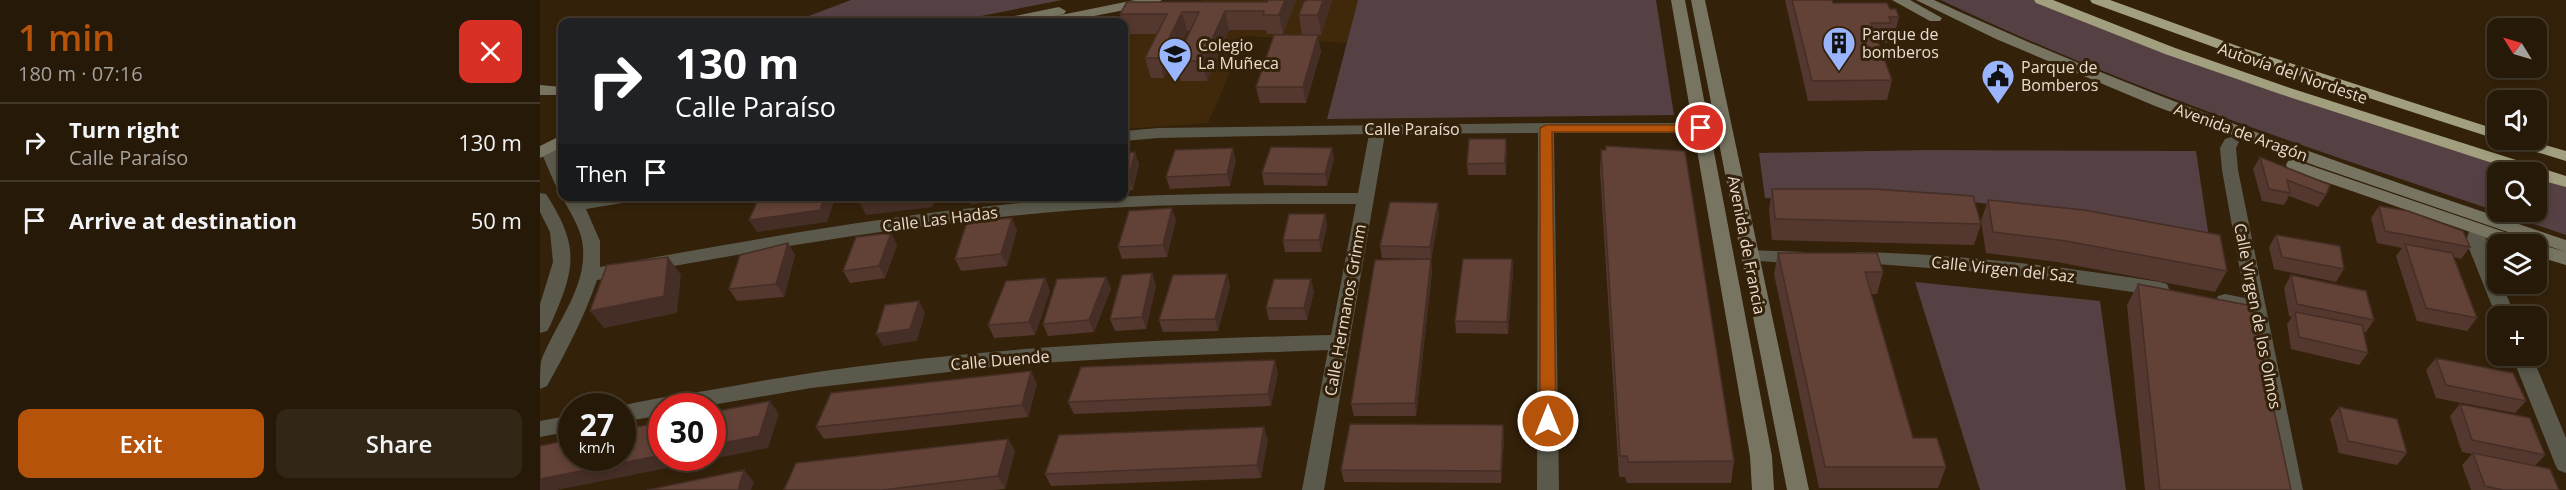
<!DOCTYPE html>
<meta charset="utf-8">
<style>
:root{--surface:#261908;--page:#322616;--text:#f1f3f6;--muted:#a4a09c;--line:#423829;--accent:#b45309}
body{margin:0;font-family:"Open Sans",sans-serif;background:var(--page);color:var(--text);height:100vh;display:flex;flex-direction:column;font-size:22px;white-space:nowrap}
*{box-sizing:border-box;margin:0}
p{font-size:20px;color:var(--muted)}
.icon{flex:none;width:33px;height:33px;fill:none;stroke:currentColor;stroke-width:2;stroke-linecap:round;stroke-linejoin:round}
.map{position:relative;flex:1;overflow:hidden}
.side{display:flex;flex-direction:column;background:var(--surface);width:540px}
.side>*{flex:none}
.guide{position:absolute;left:18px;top:18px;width:570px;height:183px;border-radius:12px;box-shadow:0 3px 9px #0003,0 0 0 2px var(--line);background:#202124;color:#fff;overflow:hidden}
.needle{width:39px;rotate:307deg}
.tools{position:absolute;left:1947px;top:18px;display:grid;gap:12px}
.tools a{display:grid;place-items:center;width:60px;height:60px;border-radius:12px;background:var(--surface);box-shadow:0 3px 9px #0003,0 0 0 2px var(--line);font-size:30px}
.speed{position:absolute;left:18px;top:393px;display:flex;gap:12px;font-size:30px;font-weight:700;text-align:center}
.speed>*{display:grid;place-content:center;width:78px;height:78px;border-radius:50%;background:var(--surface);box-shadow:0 3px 9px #0003,0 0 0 2px var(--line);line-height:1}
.speed small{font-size:15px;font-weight:400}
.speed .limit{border:9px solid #d22;background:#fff;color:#111}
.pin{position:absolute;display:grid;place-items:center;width:51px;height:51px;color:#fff;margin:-26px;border:3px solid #fff;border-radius:50%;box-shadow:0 2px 6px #0007}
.me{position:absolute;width:66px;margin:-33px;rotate:0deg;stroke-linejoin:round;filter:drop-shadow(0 0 4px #0008)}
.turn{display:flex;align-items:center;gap:21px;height:126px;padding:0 18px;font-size:27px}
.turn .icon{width:78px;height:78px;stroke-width:2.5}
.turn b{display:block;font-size:42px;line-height:51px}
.then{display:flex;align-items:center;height:57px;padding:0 18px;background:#0003;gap:12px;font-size:22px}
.round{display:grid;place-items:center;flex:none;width:63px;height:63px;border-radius:12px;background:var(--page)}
.summary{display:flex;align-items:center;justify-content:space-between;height:102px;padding:0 18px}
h1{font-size:36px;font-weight:600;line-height:45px;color:var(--accent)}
.action{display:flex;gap:12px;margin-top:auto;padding:12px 18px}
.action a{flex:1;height:69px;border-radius:12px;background:var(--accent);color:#fff;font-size:24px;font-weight:600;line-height:69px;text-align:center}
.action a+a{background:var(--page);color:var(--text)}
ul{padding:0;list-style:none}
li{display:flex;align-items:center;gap:18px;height:78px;padding:0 18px;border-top:2px solid var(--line)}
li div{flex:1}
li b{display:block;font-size:22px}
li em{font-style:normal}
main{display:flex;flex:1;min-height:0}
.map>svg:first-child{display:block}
.built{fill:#3f290a}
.green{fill:#554044}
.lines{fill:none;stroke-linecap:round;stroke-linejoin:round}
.street{fill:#5a594c;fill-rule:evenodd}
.secondary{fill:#777561;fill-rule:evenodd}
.highway{fill:#a29f7f;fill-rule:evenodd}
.wall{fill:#54382f}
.shaded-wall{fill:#452e26}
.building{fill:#624137;stroke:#452e26;stroke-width:1.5}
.route{fill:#b45309;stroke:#753606;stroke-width:1.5}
.labels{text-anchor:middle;stroke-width:6;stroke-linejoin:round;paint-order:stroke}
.poi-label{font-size:16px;fill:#e8dccf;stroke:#33210a;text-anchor:start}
.street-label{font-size:16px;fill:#e8dccf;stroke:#33210a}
</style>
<main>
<section class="side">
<div class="summary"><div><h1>1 min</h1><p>180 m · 07:16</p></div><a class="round" style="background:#d93025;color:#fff"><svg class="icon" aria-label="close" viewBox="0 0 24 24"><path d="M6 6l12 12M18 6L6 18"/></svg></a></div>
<ul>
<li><svg class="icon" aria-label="right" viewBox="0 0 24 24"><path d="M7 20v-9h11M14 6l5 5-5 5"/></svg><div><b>Turn right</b><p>Calle Paraíso</p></div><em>130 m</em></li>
<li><svg class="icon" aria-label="arrive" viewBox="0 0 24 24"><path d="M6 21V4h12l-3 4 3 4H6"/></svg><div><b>Arrive at destination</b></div><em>50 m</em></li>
</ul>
<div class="action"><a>Exit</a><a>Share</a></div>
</section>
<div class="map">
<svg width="2026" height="490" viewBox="0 0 2026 490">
<rect width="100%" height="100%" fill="#33210a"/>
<path class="built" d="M 666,0 L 818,0 L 807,43 L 706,36 L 668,123 L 584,129 L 584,22 L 559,22 Z"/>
<path class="green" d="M 311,0 L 522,0 L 411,22 L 253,22 Z
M 818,0 L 1116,0 L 1134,115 L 787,119 Z
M 1401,0 L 1501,0 L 1870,132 L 1996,172 L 1958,172 L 1958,212 L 1996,212 L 1996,173 L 2026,182 L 2026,235 C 1816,163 1602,97 1401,0 Z
M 1386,150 L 1656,151 L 1669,238 L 1548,217 L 1402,198 L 1225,198 L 1219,153 Z
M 1375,282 L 1560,301 L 1586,490 L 1440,490 Z"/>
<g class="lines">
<path class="street" d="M 1006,123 L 1161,123 L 1169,128 L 1161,133 L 1014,133 L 1019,490 L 997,490 L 998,133 L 845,134 L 784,490 L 762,490 L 788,350 L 601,357 L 469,365 L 271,388 L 166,406 L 122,406 L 122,415 L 82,422 L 82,406 L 80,406 C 113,398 148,394 182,388 C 383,350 587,340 791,335 L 816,204 C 711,204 606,203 502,213 C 352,226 205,253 57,280 C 44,318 26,352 7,386 L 0,389 C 0,380 0,369 1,361 C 15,324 46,290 43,248 C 42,229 30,212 21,196 L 22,194 L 22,196 L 102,196 L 94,201 L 46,209 L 60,241 L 60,267 C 207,241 355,213 505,201 C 609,193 713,193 818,193 L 829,134 L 618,138 L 584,141 L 584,131 L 618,128 Z
M 1691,137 L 1699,142 L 1696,148 L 1698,170 L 1763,490 L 1741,490 L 1708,311 L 1678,306 L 1676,301 L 1678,296 L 1685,294 L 1705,298 L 1682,170 L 1680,148 L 1685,139 Z
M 14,141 L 22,146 L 18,154 L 22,164 L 22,187 L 16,186 L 14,182 L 2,154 L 8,143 Z
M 0,193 L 6,194 C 41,248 35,269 10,326 L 7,331 L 0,333 L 0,304 L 13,262 L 10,232 L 0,212 Z
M 1937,223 L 1943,225 L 1946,229 C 1943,249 1958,264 1958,284 L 1962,284 L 1975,316 L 1958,318 L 1956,316 L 1926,241 L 1931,225 Z
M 1209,250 L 1262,252 L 1268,254 L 1271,258 L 1268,262 L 1262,264 L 1203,260 L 1200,256 L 1203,252 Z
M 1316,252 C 1418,254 1519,266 1620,282 L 1627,284 L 1629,289 L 1627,294 L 1620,296 L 1468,274 L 1310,262 L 1307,258 L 1310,254 Z
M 1972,356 L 1992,356 L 2026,438 L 2026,473 L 2018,470 L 2015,464 Z
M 32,415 L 32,431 L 0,437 L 0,421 Z"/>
<path class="secondary" d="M 595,0 L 622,0 L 615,4 L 524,22 L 499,22 L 506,18 L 483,22 L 458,22 L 465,18 L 519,7 L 526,11 L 524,14 L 511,17 Z
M 1131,0 L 1145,0 L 1232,456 L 1234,490 L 1212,490 L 1210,456 Z
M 1151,0 L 1165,0 L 1269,490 L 1247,490 Z
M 1352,0 L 1370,0 L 1402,18 L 1400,21 L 1390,21 Z
M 1376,0 L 1394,0 C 1599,95 1812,168 2026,240 L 2026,252 L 1776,166 L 1615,106 L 1456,39 Z
M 0,85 L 22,87 L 22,95 L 0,95 Z
M 22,135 L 22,147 L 0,158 L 0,146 Z
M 1754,160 L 1988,240 L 1991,244 L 1996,243 L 2026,252 L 2026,265 L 1996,256 L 1996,244 L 1965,244 L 1748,169 L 1746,165 L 1748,161 Z"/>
<path class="highway" d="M 1494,0 L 1513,0 L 1635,48 L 1750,88 L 2026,176 L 2026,187 L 1996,179 L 1996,172 L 1980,172 L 1740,94 L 1625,54 L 1496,3 Z
M 1550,0 L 1570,0 L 1703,48 L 1958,130 L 1959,140 L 1693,54 L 1552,3 Z
M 1965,140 L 1988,140 L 2026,151 L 2026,161 L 1967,143 Z"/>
</g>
<path class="wall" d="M 728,0 L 756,0 L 743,34 L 727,34 L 726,30 L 689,30 L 667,81 L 641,81 L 636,61 L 650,31 L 647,31 L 624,78 L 611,78 L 605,58 L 618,34 L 586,34 L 584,22 L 582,22 L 580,14 L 727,2 Z
M 766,0 L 792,0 L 781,35 L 762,35 L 759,15 Z
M 1245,0 L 1292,0 L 1293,3 L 1350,9 L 1359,17 L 1354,36 L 1348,36 L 1347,43 L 1339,43 L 1352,80 L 1347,100 L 1268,101 Z
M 781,51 L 766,103 L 720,103 L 716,87 Z
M 966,139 L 966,175 L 928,175 L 927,164 Z
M 1061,150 L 1194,461 L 1191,483 L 1087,483 L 1085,477 L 1079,477 L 1060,171 Z
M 584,153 L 599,164 L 593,190 L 584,190 Z
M 1720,157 L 1786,195 L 1778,207 L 1749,196 L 1744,205 L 1722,201 L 1713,169 Z
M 794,159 L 787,186 L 724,185 L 722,173 Z
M 696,160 L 690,186 L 630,189 L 626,177 Z
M 1232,189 L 1441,224 L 1434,245 L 1232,240 L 1229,210 Z
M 428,196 L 494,196 L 494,198 L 431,204 Z
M 1448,200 L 1687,271 L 1675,292 L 1517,262 L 1446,253 L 1441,221 Z
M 1839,206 L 1930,247 L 1921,259 L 1914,257 L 1937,318 L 1927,331 L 1877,321 L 1856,256 L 1862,248 L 1837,243 L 1831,218 Z
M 785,214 L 787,226 L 781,252 L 745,252 L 743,240 Z
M 899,215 L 891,260 L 892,272 L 876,416 L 814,416 L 811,404 L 887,259 L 842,258 L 840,246 Z
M 636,220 L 627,257 L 582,259 L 578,247 Z
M 477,230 L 467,266 L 421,271 L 415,259 Z
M 351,233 L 357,245 L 345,278 L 310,283 L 303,271 Z
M 1736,235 L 1804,269 L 1796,282 L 1734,269 L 1729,247 Z
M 248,243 L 255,255 L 244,297 L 197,301 L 189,289 Z
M 1238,253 L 1343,272 L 1337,294 L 1331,294 L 1373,438 L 1406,467 L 1398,488 L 1279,488 L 1234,274 Z
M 972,259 L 973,272 L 968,334 L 916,333 L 915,321 Z
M 612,273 L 616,286 L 606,329 L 575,331 L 570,319 Z
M 687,274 L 690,286 L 678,331 L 623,332 L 619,320 Z
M 1751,275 L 1834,320 L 1826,332 L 1824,332 L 1828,353 L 1819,365 L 1751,349 L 1747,324 L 1752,317 L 1749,316 L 1744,288 Z
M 566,277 L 571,289 L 554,332 L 508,336 L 503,324 Z
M 505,278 L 510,291 L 495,335 L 454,338 L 448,325 Z
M 1598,284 L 1751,490 L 1605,490 L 1587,305 Z
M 774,291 L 767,320 L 729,320 L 726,308 Z
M 1896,358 L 1986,401 L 1975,413 L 1896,398 L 1886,370 Z
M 738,373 L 731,406 L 534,414 L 528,402 Z
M 497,384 L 488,417 L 284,439 L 276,427 Z
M 1920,404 L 2005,455 L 1995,466 L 2019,490 L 1931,490 L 1922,465 L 1932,454 L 1922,452 L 1910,416 Z
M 1799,407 L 1867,453 L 1857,465 L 1799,453 L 1790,419 Z
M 963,425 L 964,438 L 961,483 L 804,482 L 801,470 Z
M 468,439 L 475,451 L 465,489 L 453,490 L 244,490 Z
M 728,439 L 721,478 L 511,486 L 505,474 Z"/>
<path class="shaded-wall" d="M 745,0 L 756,0 L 743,34 L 739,15 Z
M 783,0 L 792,0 L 781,35 L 778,15 Z
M 685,11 L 689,30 L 667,81 L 662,61 Z
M 642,12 L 647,31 L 624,78 L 619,58 Z
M 778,35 L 781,51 L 766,103 L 763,87 Z
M 966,139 L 967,151 L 966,175 L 965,163 Z
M 693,148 L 696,160 L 690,186 L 687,174 Z
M 792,148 L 794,159 L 787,186 L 785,174 Z
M 595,152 L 599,164 L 593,190 L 589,178 Z
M 285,196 L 296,196 L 287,222 L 217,232 L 209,220 Z
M 378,196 L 396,196 L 392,207 L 326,215 L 320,203 Z
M 898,203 L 899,215 L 891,260 L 890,247 Z
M 632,208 L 636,220 L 627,257 L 623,245 Z
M 785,214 L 787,226 L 781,252 L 779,240 Z
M 472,218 L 477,230 L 467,266 L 461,254 Z
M 351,233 L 357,245 L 345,278 L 339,266 Z
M 248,243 L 255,255 L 244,297 L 236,284 Z
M 128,257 L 141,275 L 137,313 L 64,328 L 50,311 Z
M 891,259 L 892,272 L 876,416 L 875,403 Z
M 972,259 L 973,272 L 968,334 L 967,322 Z
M 612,273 L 616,286 L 606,329 L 602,317 Z
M 687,274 L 690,286 L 678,331 L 675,319 Z
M 566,277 L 571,289 L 554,332 L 549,320 Z
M 505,278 L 510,291 L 495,335 L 489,322 Z
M 771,279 L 774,291 L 767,320 L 764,308 Z
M 379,301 L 385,313 L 377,341 L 343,346 L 336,334 Z
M 735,360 L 738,373 L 731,406 L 728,394 Z
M 491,371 L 497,384 L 488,417 L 482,405 Z
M 230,401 L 239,414 L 228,448 L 17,490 L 0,490 L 0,479 L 122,455 L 122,458 L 172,458 L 172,445 Z
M 963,425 L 964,438 L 961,483 L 961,471 Z
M 724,427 L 728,439 L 721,478 L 717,465 Z
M 468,439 L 475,451 L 465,489 L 458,476 Z
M 204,470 L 214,482 L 211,490 L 198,490 Z"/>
<path class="building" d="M 728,0 L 745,0 L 739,15 L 723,15 L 724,11 L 685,11 L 662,61 L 636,61 L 659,12 L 642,12 L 619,58 L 605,58 L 627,14 L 580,14 L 587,2 L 727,2 Z
M 766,0 L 783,0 L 778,15 L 759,15 L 764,1 L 766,1 Z
M 1252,0 L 1292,0 L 1293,3 L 1347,3 L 1350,9 L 1356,9 L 1359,17 L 1349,17 L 1351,23 L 1331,23 L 1352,80 L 1272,81 Z
M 734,35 L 778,35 L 763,87 L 716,87 Z
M 929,139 L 966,139 L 965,163 L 927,164 Z
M 1066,146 L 1145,151 L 1194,461 L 1088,462 L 1087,456 L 1080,456 L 1061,150 L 1066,150 Z
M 731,147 L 792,148 L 785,174 L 722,173 Z
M 693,148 L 687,174 L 626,177 L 635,150 Z
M 595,152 L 589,178 L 584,178 L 584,153 Z
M 1720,157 L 1790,185 L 1786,195 L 1747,180 L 1750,193 L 1729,189 Z
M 1232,189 L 1334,189 L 1433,196 L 1441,224 L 1235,219 Z
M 220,196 L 285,196 L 280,210 L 209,220 Z
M 323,196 L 378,196 L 320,203 Z
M 1448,200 L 1544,210 L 1680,235 L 1687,271 L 1526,241 L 1453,232 Z
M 850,202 L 898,203 L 890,247 L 840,246 Z
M 1839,206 L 1868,211 L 1923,231 L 1930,247 L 1845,231 Z
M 632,208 L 623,245 L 578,247 L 589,211 Z
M 749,214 L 785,214 L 779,240 L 743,240 Z
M 472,218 L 461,254 L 415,259 L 427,222 Z
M 351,233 L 339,266 L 303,271 L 316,237 Z
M 1736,235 L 1800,246 L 1804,269 L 1742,257 Z
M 248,243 L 236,284 L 189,289 L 200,255 Z
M 1865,244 L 1912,253 L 1937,318 L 1886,308 Z
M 1238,253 L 1337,253 L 1343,272 L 1325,272 L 1373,438 L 1397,438 L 1406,467 L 1285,467 Z
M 128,257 L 124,296 L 50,311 L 67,265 Z
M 891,259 L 875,403 L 811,404 L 835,260 Z
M 923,259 L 972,259 L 967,322 L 915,321 Z
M 612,273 L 602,317 L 570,319 L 582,275 Z
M 687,274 L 675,319 L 619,320 L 633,275 Z
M 1751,275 L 1826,291 L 1834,320 L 1757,304 Z
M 566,277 L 549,320 L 503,324 L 517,279 Z
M 505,278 L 489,322 L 448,325 L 466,281 Z
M 734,279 L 771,279 L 764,308 L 726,308 Z
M 1598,284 L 1712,306 L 1751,490 L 1620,490 Z
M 379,301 L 370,329 L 336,334 L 345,305 Z
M 1755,312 L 1822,325 L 1828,353 L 1759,337 Z
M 1896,358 L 1973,373 L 1986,401 L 1906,385 Z
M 735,360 L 728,394 L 528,402 L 541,367 Z
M 491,371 L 482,405 L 276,427 L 291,393 Z
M 230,401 L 219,436 L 172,445 L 172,412 Z
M 1920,404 L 1990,418 L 2005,455 L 1932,440 Z
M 1799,407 L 1857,419 L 1867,453 L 1808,441 Z
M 122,422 L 122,455 L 0,479 L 0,446 L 32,439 L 32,458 L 82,458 L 82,430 Z
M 810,424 L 963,425 L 961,471 L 801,470 Z
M 724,427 L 717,465 L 505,474 L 519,435 Z
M 468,439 L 458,476 L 342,490 L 244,490 L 256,463 Z
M 1933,453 L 2010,469 L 2019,490 L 1963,490 L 1945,486 Z
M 204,470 L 198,490 L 107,490 Z"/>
<path class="route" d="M 1006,125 L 1161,125 L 1167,128 L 1161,132 L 1012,132 L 1016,421 L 1013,426 L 1008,427 L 1002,426 L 1000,421 L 1000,128 Z"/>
<defs>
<g id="building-pin" transform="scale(1.725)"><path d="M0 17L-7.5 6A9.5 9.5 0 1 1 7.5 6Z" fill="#99b5fd" stroke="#33210a"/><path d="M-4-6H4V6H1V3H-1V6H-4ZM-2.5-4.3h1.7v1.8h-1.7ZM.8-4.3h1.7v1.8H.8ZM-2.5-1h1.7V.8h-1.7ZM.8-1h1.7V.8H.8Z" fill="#111"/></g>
<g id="school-pin" transform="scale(1.725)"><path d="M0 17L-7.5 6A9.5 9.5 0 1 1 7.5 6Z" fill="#99b5fd" stroke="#33210a"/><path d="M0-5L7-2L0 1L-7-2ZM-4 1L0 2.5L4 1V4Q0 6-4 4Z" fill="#111"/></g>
<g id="civic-pin" transform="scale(1.725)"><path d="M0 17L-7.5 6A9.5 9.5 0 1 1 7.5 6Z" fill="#99b5fd" stroke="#33210a"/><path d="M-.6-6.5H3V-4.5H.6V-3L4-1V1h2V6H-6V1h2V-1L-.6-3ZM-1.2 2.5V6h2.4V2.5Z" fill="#111"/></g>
</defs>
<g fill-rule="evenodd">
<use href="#building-pin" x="1299" y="43"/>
<use href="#school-pin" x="635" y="54"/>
<use href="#civic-pin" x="1458" y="76"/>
</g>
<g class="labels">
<g class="poi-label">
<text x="1322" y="40">Parque de<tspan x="1322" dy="18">bomberos</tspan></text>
<text x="658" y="51">Colegio<tspan x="658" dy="18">La Muñeca</tspan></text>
<text x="1481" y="73">Parque de<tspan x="1481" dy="18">Bomberos</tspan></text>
</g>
<g class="street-label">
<text transform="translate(1753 73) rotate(19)" y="6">Autovía del Nordeste</text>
<text x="872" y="135">Calle Paraíso</text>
<text transform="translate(1701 132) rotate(20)" y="6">Avenida de Aragón</text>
<text transform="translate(400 219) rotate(-7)" y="6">Calle Las Hadas</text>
<text transform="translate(1207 245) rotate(79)" y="6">Avenida de Francia</text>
<text transform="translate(1463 269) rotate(6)" y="6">Calle Virgen del Saz</text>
<text transform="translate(805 310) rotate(-80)" y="6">Calle Hermanos Grimm</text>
<text transform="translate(1718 316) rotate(79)" y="6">Calle Virgen de los Olmos</text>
<text transform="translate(460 360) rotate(-5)" y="6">Calle Duende</text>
</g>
</g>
</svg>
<div class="tools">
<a><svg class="needle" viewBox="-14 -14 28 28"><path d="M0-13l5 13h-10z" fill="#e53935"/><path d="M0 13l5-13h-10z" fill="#a4a09c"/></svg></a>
<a><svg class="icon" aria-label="sound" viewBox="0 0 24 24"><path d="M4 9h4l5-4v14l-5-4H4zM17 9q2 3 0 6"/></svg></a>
<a><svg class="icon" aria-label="search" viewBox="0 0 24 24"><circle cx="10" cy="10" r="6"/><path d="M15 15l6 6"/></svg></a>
<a><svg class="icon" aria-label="layers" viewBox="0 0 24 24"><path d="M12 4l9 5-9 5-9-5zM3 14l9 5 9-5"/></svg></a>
<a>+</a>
</div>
<div class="speed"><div>27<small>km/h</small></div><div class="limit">30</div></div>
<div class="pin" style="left:1161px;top:128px;background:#d93025"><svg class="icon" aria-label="arrive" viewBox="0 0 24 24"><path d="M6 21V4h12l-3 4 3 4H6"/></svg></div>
<svg class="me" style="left:1008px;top:421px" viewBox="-20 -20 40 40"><circle r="17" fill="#b45309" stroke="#fff" stroke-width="3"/><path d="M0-11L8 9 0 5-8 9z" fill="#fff"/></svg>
<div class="guide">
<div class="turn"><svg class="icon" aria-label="right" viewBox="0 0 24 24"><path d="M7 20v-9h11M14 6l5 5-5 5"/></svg><div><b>130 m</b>Calle Paraíso</div></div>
<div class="then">Then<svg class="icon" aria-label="arrive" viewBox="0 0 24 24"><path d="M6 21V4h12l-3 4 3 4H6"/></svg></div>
</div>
</div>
</main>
